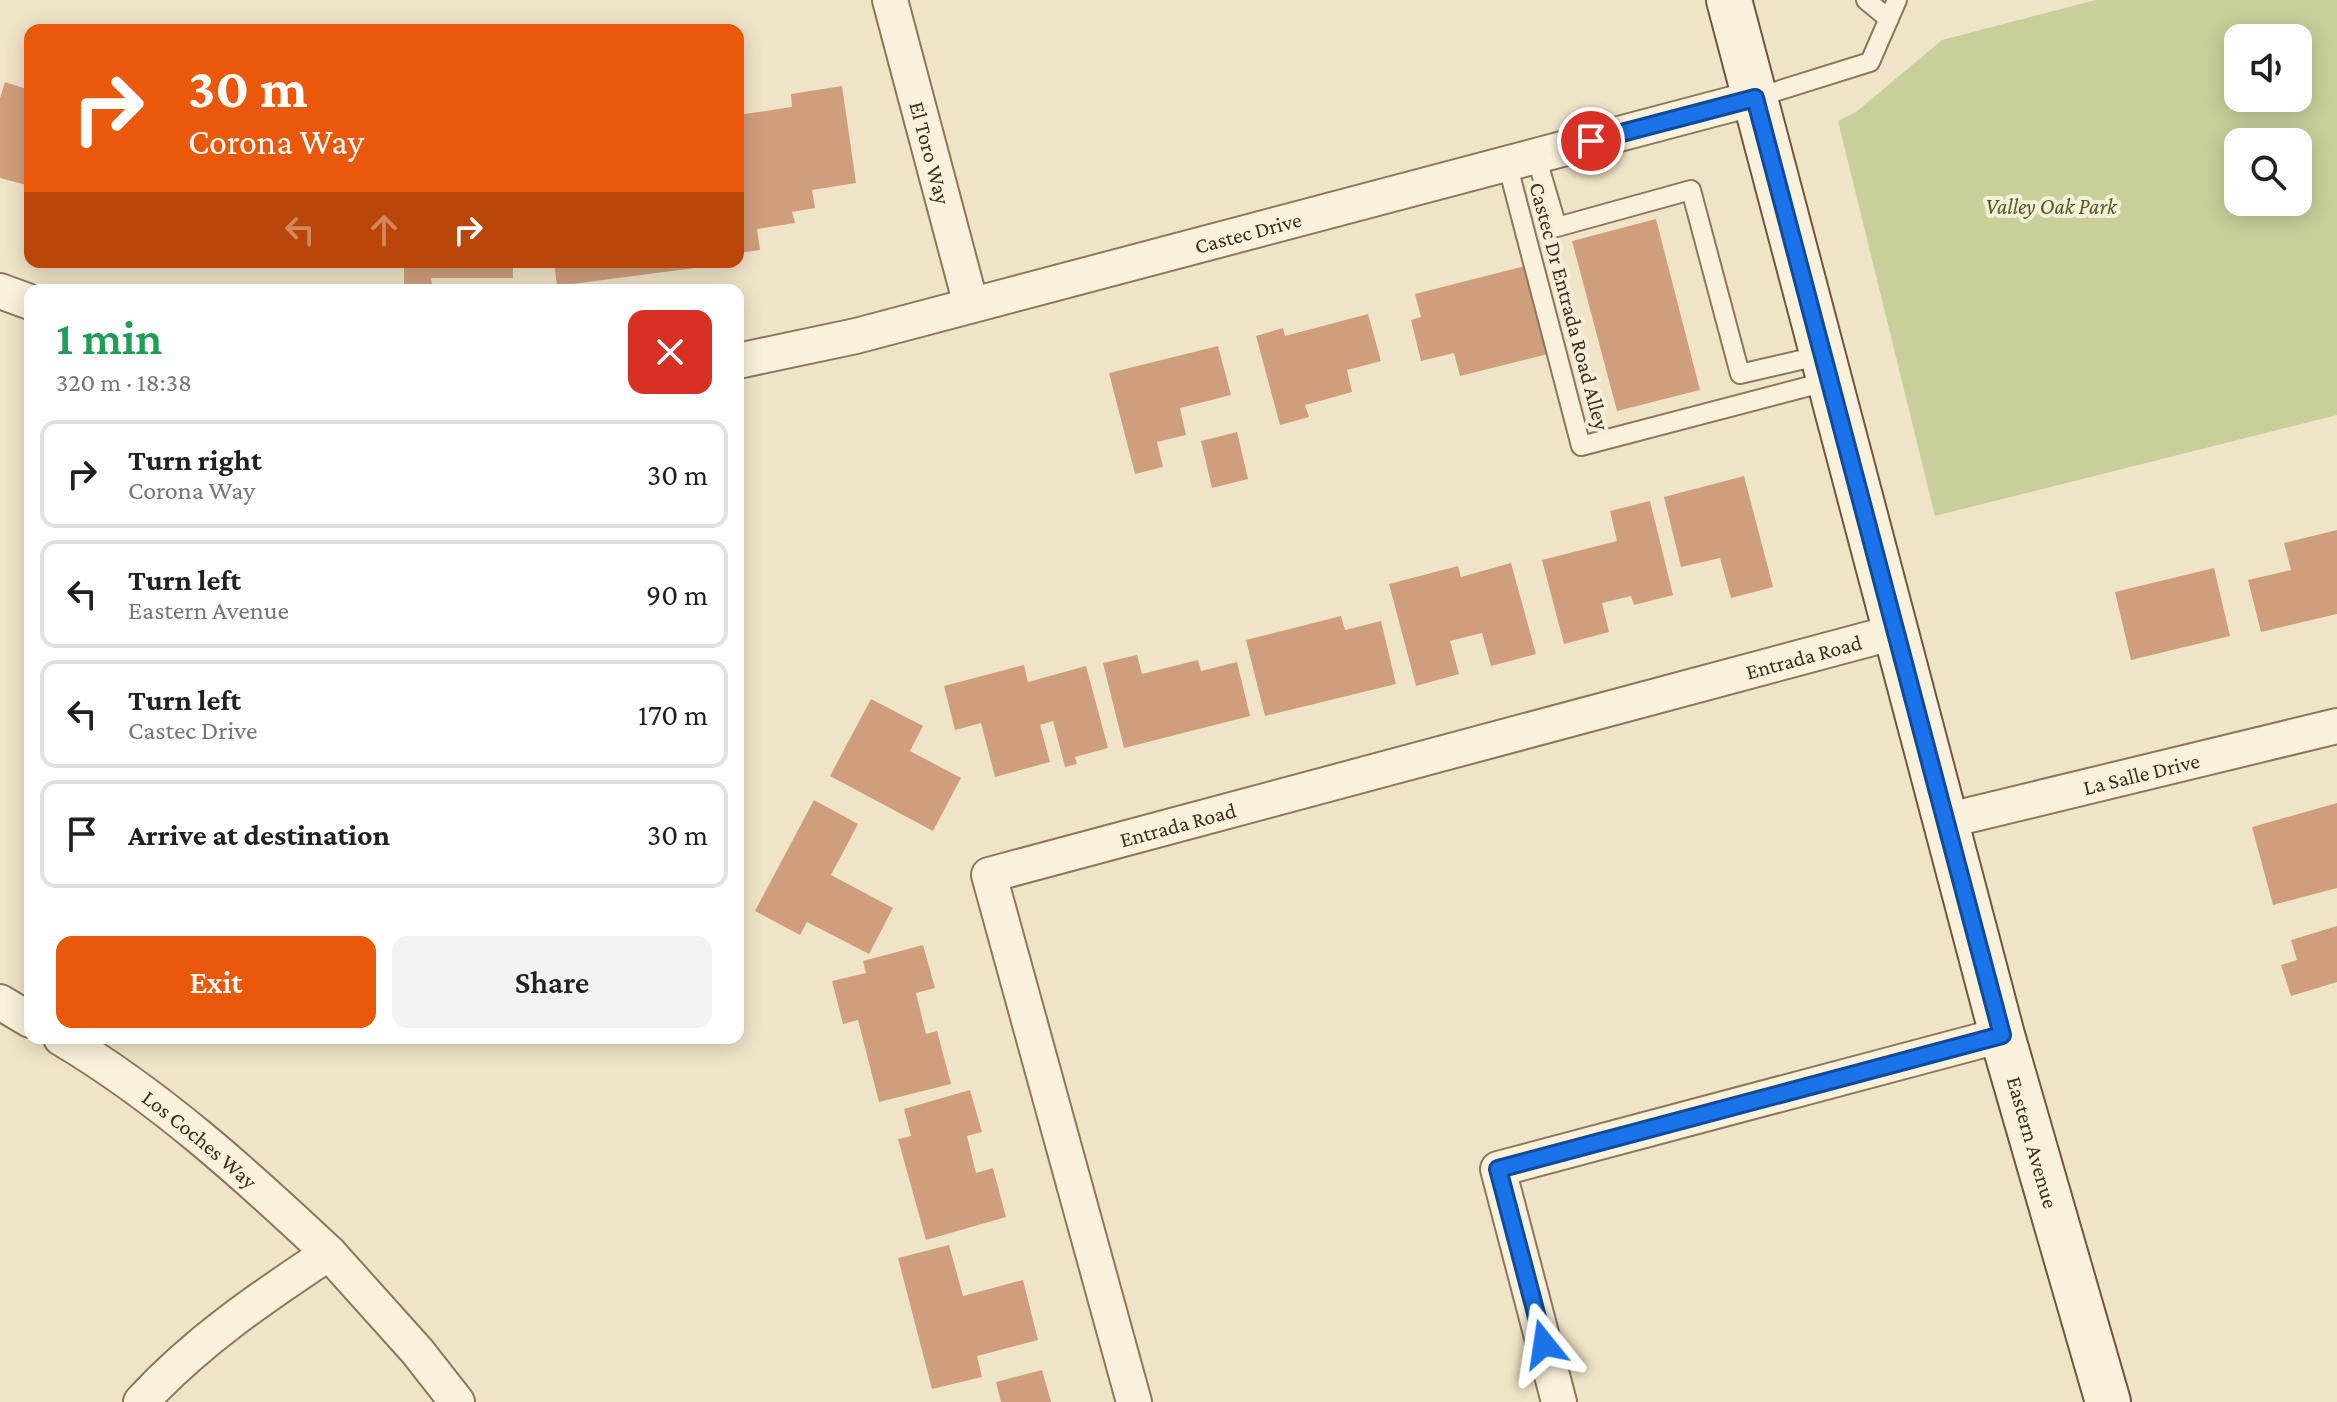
<!DOCTYPE html>
<meta charset="utf-8">
<style>
:root{--surface:#fff;--page:#f2f2f2;--text:#202124;--muted:#757577;--line:#e0e0e0;--accent:#ea580c}
body{margin:0;font-family:"Crimson Pro",serif;background:var(--page);color:var(--text);height:100vh;display:flex;flex-direction:column;font-size:30px;white-space:nowrap}
*{box-sizing:border-box;margin:0}
p{font-size:26px;color:var(--muted)}
.icon{flex:none;width:44px;height:44px;fill:none;stroke:currentColor;stroke-width:2;stroke-linecap:round;stroke-linejoin:round}
.map{position:relative;flex:1;overflow:hidden}
.panel{position:absolute;left:24px;top:284px;width:720px;height:760px;display:flex;flex-direction:column;background:var(--surface);border-radius:16px;box-shadow:0 4px 20px #0003}
.panel>*{flex:none}
.top-card{position:absolute;left:24px;top:24px;width:720px;height:244px;border-radius:16px;box-shadow:0 4px 20px #0003;background:#ea580c;color:#fff;overflow:hidden}
.fabs{position:absolute;left:2224px;top:24px;display:grid;gap:16px}
.fabs a{display:grid;place-items:center;width:88px;height:88px;border-radius:16px;background:var(--surface);box-shadow:0 4px 20px #0003;font-size:40px}
.pin{position:absolute;display:grid;place-items:center;width:68px;height:68px;color:#fff;margin:-34px;border:4px solid #fff;border-radius:50%;box-shadow:0 2px 8px #0007}
.me{position:absolute;width:88px;margin:-44px;rotate:345deg;stroke-linejoin:round;filter:drop-shadow(0 0 6px #0008)}
.turn{display:flex;align-items:center;gap:28px;height:168px;padding:0 32px;font-size:36px}
.turn .icon{width:104px;height:104px;stroke-width:2.5}
.turn b{display:block;font-size:56px;line-height:68px}
.lanes{display:flex;align-items:center;height:76px;padding:0 32px;background:#0003;justify-content:center;gap:40px;direction:ltr}
.lanes .off{opacity:.35}
.round{display:grid;place-items:center;flex:none;width:84px;height:84px;border-radius:16px;background:var(--page)}
.overview{display:flex;align-items:center;justify-content:space-between;height:136px;padding:0 32px}
h1{font-size:48px;font-weight:600;line-height:60px;color:#1e9e55}
.cta{display:flex;gap:16px;margin-top:auto;padding:16px 32px}
.cta a{flex:1;height:92px;border-radius:16px;background:var(--accent);color:#fff;font-size:32px;font-weight:600;line-height:92px;text-align:center}
.cta a+a{background:var(--page);color:var(--text)}
ul{padding:0;list-style:none}
li{display:flex;align-items:center;gap:24px;height:108px;margin:0 16px 12px;padding:0 16px;border:4px solid var(--line);border-radius:16px}
li div{flex:1}
li b{display:block;font-size:30px}
li em{font-style:normal}
.map>svg:first-child{display:block}
.green{fill:#c9cf9b;fill-rule:evenodd}
.building{fill:#cf9f7d}
.lines{fill:none;stroke-linecap:round;stroke-linejoin:round}
.lane-casing{stroke:#8d765c;stroke-width:22}
.street-casing{stroke:#8d765c;stroke-width:38}
.secondary-casing{stroke:#6f573f;stroke-width:48}
.lane{stroke:#faf1dc;stroke-width:18}
.street{stroke:#faf1dc;stroke-width:34}
.secondary{stroke:#faf1dc;stroke-width:44}
.route-casing{stroke:#114b97;stroke-width:20}
.route{stroke:#1a73e8;stroke-width:14}
.labels{text-anchor:middle;stroke-width:8;stroke-linejoin:round;paint-order:stroke}
.street-label{font-size:22px;fill:#3d2e20;stroke:#f7eed8}
.park-label{font-size:22px;font-style:italic;fill:#4d5a26;stroke:#f7eed8}
</style>
<div class="map">
<svg width="2337" height="1402" viewBox="0 0 2337 1402">
<rect width="100%" height="100%" fill="#f0e4c8"/>
<path class="green" d="M 2096,0 L 2337,0 L 2337,415 L 1935,516 L 1838,121 L 1856,112 L 1942,40 ZM 2238,38 L 2298,38 L 2298,98 L 2238,98 ZM 2238,142 L 2298,142 L 2298,202 L 2238,202 Z"/>
<path class="building" d="M 5,82 L 30,90 L 30,186 L 0,178 L 0,98 Z
M 842,86 L 856,183 L 812,190 L 815,208 L 792,212 L 795,223 L 757,229 L 760,250 L 738,253 L 738,115 L 792,107 L 791,94 Z
M 1656,219 L 1700,390 L 1617,411 L 1572,241 Z
M 404,262 L 513,262 L 513,278 L 431,278 L 432,285 L 404,286 Z
M 554,262 L 709,262 L 710,266 L 557,286 Z
M 1533,264 L 1556,352 L 1460,376 L 1454,353 L 1421,361 L 1411,320 L 1421,317 L 1415,294 Z
M 1368,314 L 1381,361 L 1347,370 L 1352,392 L 1305,405 L 1309,417 L 1280,425 L 1256,336 L 1283,328 L 1285,336 Z
M 1218,346 L 1231,395 L 1180,408 L 1186,435 L 1157,442 L 1163,467 L 1135,474 L 1109,373 Z
M 1237,432 L 1248,479 L 1212,488 L 1201,441 Z
M 1744,476 L 1773,587 L 1731,598 L 1720,558 L 1681,567 L 1664,497 Z
M 1650,501 L 1673,595 L 1634,605 L 1631,596 L 1602,603 L 1609,632 L 1564,644 L 1542,560 L 1617,541 L 1610,511 Z
M 2337,530 L 2337,614 L 2261,632 L 2248,580 L 2291,570 L 2284,543 Z
M 1511,563 L 1536,654 L 1491,666 L 1482,633 L 1450,641 L 1459,674 L 1416,686 L 1389,584 L 1458,566 L 1461,577 Z
M 2214,568 L 2230,636 L 2131,660 L 2115,592 Z
M 1341,616 L 1345,630 L 1381,621 L 1396,684 L 1265,716 L 1246,640 Z
M 1137,655 L 1142,674 L 1198,660 L 1201,671 L 1237,662 L 1250,716 L 1124,748 L 1103,663 Z
M 1024,665 L 1028,682 L 1086,666 L 1108,748 L 1075,757 L 1077,764 L 1065,767 L 1053,721 L 1040,725 L 1050,762 L 995,777 L 981,723 L 955,730 L 944,686 Z
M 871,699 L 923,726 L 910,751 L 961,778 L 933,831 L 830,776 Z
M 814,800 L 858,824 L 831,875 L 893,908 L 869,954 L 807,922 L 800,935 L 755,911 Z
M 2337,803 L 2337,888 L 2273,905 L 2252,827 Z
M 2337,926 L 2337,982 L 2291,996 L 2281,965 L 2297,960 L 2291,940 Z
M 923,945 L 935,988 L 916,993 L 926,1034 L 937,1031 L 951,1084 L 879,1102 L 858,1020 L 843,1024 L 832,981 L 866,973 L 863,961 Z
M 970,1090 L 982,1132 L 967,1136 L 976,1173 L 993,1168 L 1006,1217 L 926,1240 L 898,1139 L 911,1136 L 904,1109 Z
M 949,1245 L 963,1296 L 1023,1280 L 1038,1340 L 977,1356 L 982,1377 L 932,1389 L 898,1258 Z
M 1042,1370 L 1051,1402 L 1001,1402 L 996,1382 Z"/>
<g class="lines">
<g class="lane-casing">
<path id="lane" d="M 1866,0 L 1889,19
M 1755,98 L 1870,62 L 1897,0
M 1536,156 L 1557,227 L 1691,190 L 1740,374 L 1822,355
M 1507,163 L 1581,446 L 1829,381"/>
</g>
<g class="street-casing">
<g id="street">
<path id="s1" d="M 890,0 L 971,305"/>
<path d="M 0,291 L 30,302"/>
<path id="s2" d="M 738,361 L 856,336 L 1755,98"/>
<path id="s3" d="M 1945,821 L 2337,726"/>
<path d="M 0,1002 L 30,1020"/>
<path id="s4" d="M 61,1038 C 159,1096 246,1175 329,1253"/>
<path d="M 141,1402 C 196,1342 261,1298 329,1253 L 417,1351 L 457,1402"/>
<path id="s5" d="M 1134,1402 L 989,875 L 1895,632"/>
<path d="M 1559,1402 L 1498,1169 L 2002,1035"/>
</g>
</g>
<g class="secondary-casing">
<g id="secondary">
<path id="s6" d="M 1729,0 L 2002,1035 L 2108,1402"/>
</g>
</g>
<use href="#lane" class="lane"/>
<use href="#street" class="street"/>
<use href="#secondary" class="secondary"/>
</g>
<g class="lines">
<g class="route-casing">
<path id="route" d="M 1544,1344 L 1498,1169 L 2002,1035 L 1755,98 L 1591,141"/>
</g>
<use href="#route" class="route"/>
</g>
<g class="labels">
<g class="street-label">
<text dy="8" stroke="none"><textPath href="#s1" startOffset="158">El Toro Way</textPath></text>
<text dy="8" stroke="none"><textPath href="#s2" startOffset="526">Castec Drive</textPath></text>
<text transform="translate(1570 306) rotate(75)" y="8">Castec Dr Entrada Road Alley</text>
<text dy="8" stroke="none"><textPath href="#s5" startOffset="1390">Entrada Road</textPath></text>
<text dy="8" stroke="none"><textPath href="#s3" startOffset="202">La Salle Drive</textPath></text>
<text dy="8" stroke="none"><textPath href="#s5" startOffset="742">Entrada Road</textPath></text>
<text dy="8" stroke="none"><textPath href="#s4" startOffset="172">Los Coches Way</textPath></text>
<text dy="8" stroke="none"><textPath href="#s6" startOffset="1182">Eastern Avenue</textPath></text>
</g>
<g class="park-label">
<text x="2051" y="214">Valley Oak Park</text>
</g>
</g>
</svg>
<div class="fabs">
<a><svg class="icon" aria-label="sound" viewBox="0 0 24 24"><path d="M4 9h4l5-4v14l-5-4H4zM17 9q2 3 0 6"/></svg></a>
<a><svg class="icon" aria-label="search" viewBox="0 0 24 24"><circle cx="10" cy="10" r="6"/><path d="M15 15l6 6"/></svg></a>
</div>
<div class="pin" style="left:1591px;top:141px;background:#d93025"><svg class="icon" aria-label="arrive" viewBox="0 0 24 24"><path d="M6 21V4h12l-3 4 3 4H6"/></svg></div>
<svg class="me" style="left:1544px;top:1344px" viewBox="-20 -20 40 40"><path d="M0-17L14 15 0 8-14 15z" fill="#1a73e8" stroke="#fff" stroke-width="4"/></svg>
<div class="top-card">
<div class="turn"><svg class="icon" aria-label="right" viewBox="0 0 24 24"><path d="M7 20v-9h11M14 6l5 5-5 5"/></svg><div><b>30 m</b>Corona Way</div></div>
<div class="lanes"><svg class="icon off" aria-label="left" viewBox="0 0 24 24"><path d="M17 20v-9H6M10 6l-5 5 5 5"/></svg><svg class="icon off" aria-label="ahead" viewBox="0 0 24 24"><path d="M12 20V5M6 11l6-6 6 6"/></svg><svg class="icon" aria-label="right" viewBox="0 0 24 24"><path d="M7 20v-9h11M14 6l5 5-5 5"/></svg></div>
</div>
<section class="panel">
<div class="overview"><div><h1>1 min</h1><p>320 m · 18:38</p></div><a class="round" style="background:#d93025;color:#fff"><svg class="icon" aria-label="close" viewBox="0 0 24 24"><path d="M6 6l12 12M18 6L6 18"/></svg></a></div>
<ul>
<li><svg class="icon" aria-label="right" viewBox="0 0 24 24"><path d="M7 20v-9h11M14 6l5 5-5 5"/></svg><div><b>Turn right</b><p>Corona Way</p></div><em>30 m</em></li>
<li><svg class="icon" aria-label="left" viewBox="0 0 24 24"><path d="M17 20v-9H6M10 6l-5 5 5 5"/></svg><div><b>Turn left</b><p>Eastern Avenue</p></div><em>90 m</em></li>
<li><svg class="icon" aria-label="left" viewBox="0 0 24 24"><path d="M17 20v-9H6M10 6l-5 5 5 5"/></svg><div><b>Turn left</b><p>Castec Drive</p></div><em>170 m</em></li>
<li><svg class="icon" aria-label="arrive" viewBox="0 0 24 24"><path d="M6 21V4h12l-3 4 3 4H6"/></svg><div><b>Arrive at destination</b></div><em>30 m</em></li>
</ul>
<div class="cta"><a>Exit</a><a>Share</a></div>
</section>
</div>
